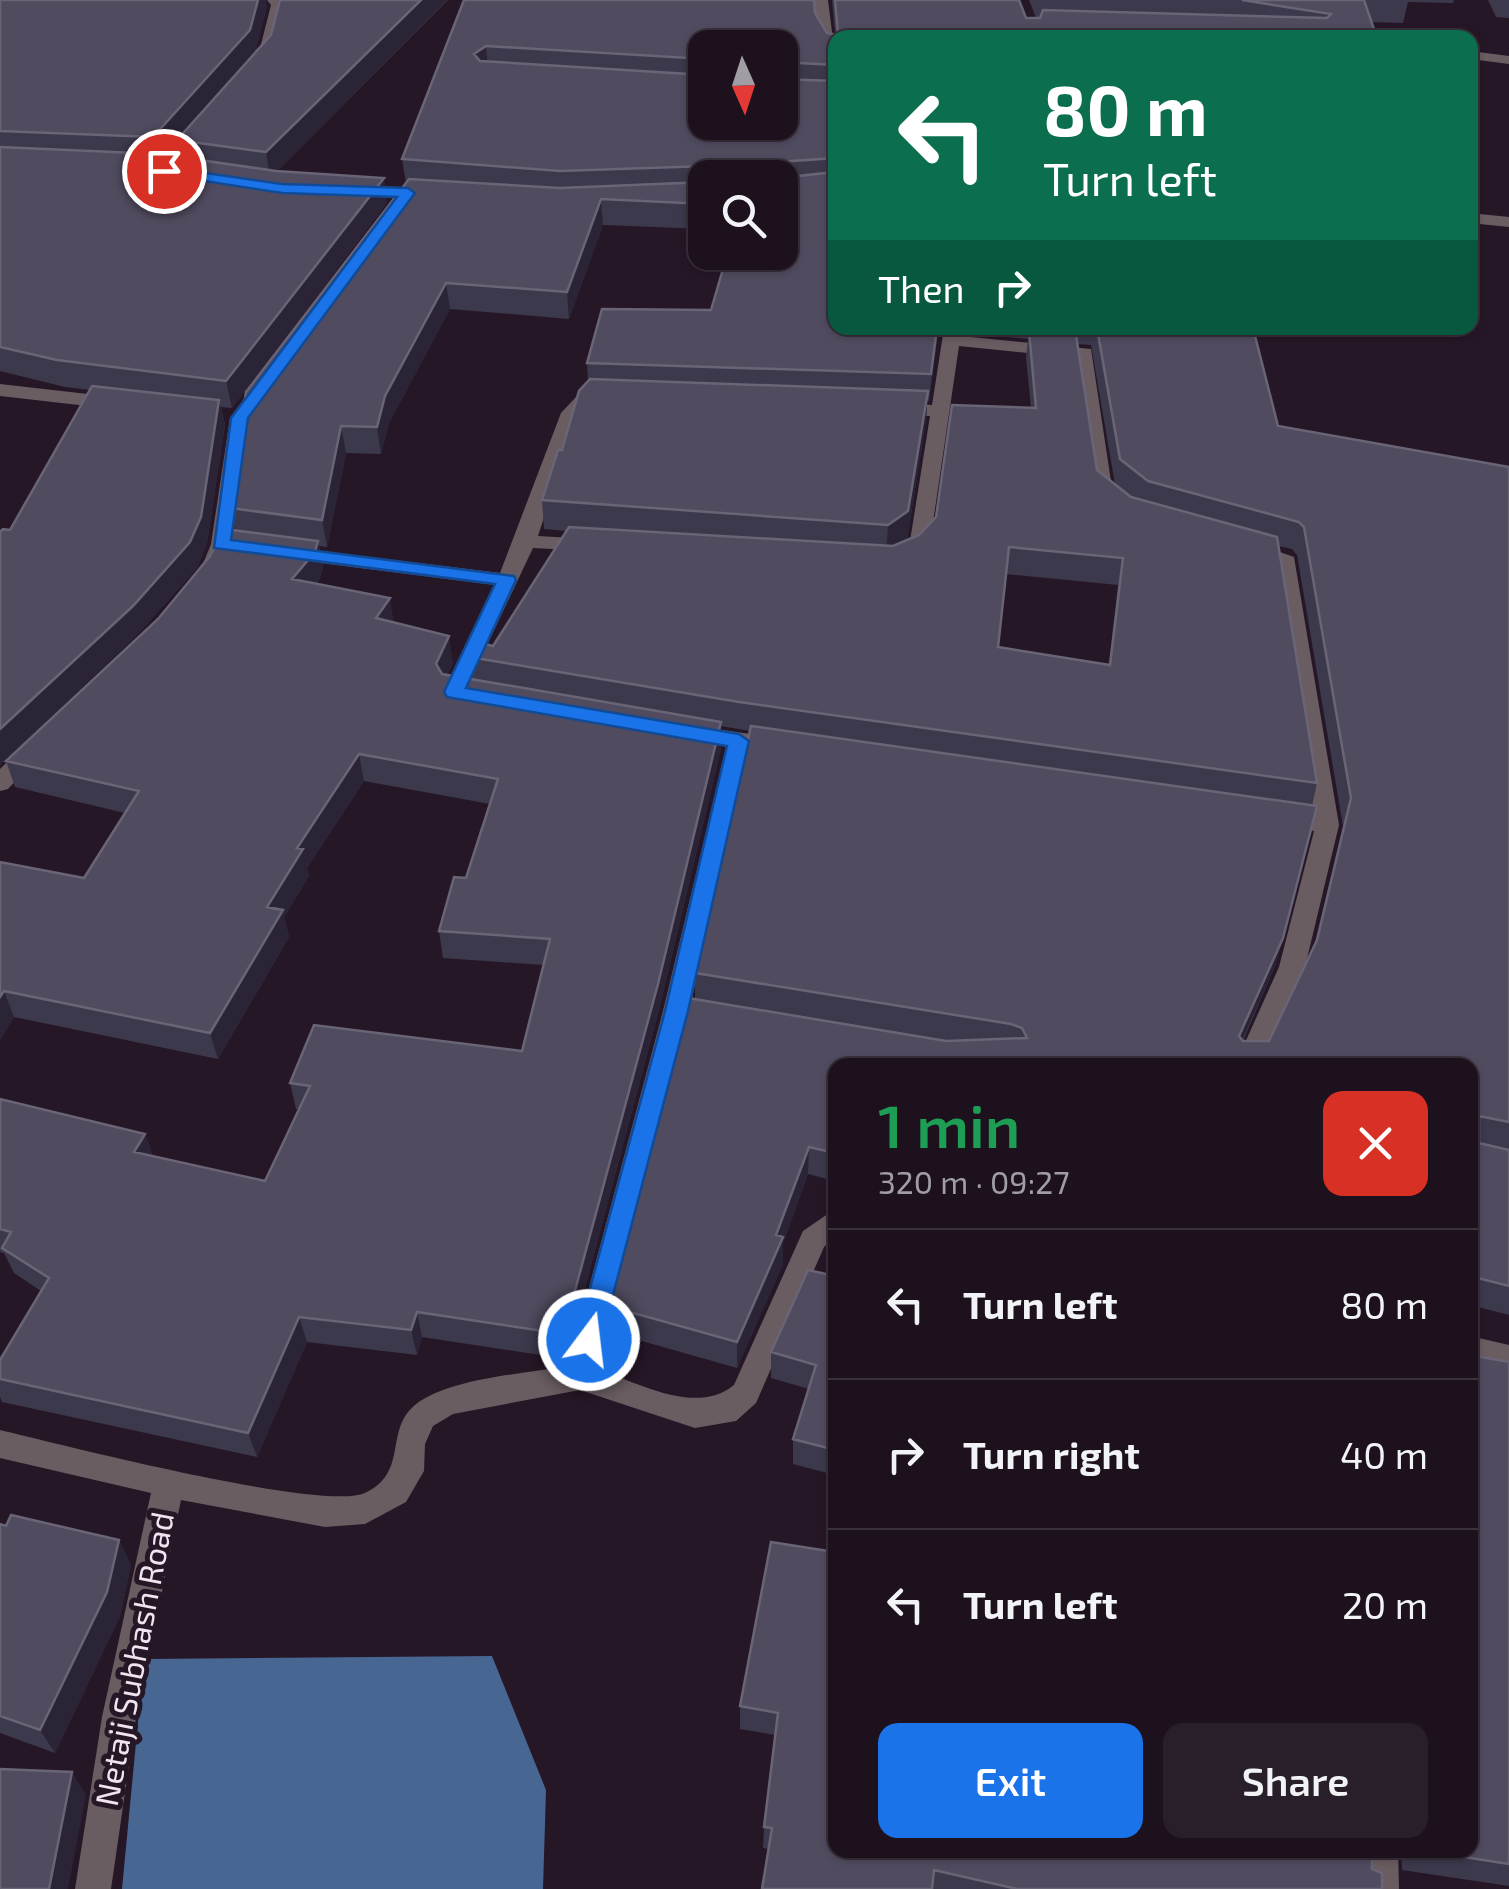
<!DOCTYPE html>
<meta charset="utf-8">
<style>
:root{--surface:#1c111d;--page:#291f2a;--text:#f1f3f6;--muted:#a09da4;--line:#3a313b;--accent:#1a73e8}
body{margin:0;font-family:"Exo 2",sans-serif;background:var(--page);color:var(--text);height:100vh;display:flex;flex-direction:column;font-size:38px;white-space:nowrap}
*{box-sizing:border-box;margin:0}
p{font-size:32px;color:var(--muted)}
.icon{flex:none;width:55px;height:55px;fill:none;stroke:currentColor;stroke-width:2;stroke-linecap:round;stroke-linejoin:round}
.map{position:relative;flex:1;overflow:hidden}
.side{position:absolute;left:828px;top:1058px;width:650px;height:800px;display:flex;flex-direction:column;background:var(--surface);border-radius:20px;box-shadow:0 2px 8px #0004,0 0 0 2px var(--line)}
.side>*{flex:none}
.hud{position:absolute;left:828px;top:30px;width:650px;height:305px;border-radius:20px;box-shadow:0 2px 8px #0004,0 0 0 2px var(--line);background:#0b6e4f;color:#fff;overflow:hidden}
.needle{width:65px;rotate:177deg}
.fabs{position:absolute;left:688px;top:30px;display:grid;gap:20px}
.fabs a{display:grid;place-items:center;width:110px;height:110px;border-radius:20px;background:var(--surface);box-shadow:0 2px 8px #0004,0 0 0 2px var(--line);font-size:50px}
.pin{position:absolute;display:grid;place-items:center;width:85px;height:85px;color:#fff;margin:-42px;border:5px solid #fff;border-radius:50%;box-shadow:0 2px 10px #0007}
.me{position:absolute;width:110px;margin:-55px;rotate:15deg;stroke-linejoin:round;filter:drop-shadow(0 0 8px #0008)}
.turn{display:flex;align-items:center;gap:35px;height:210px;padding:0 50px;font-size:45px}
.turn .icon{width:130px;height:130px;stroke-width:2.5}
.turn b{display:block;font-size:70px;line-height:85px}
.then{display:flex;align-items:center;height:95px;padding:0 50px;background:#0003;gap:20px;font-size:38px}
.round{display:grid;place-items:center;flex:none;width:105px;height:105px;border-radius:20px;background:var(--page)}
.headline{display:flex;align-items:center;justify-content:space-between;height:170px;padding:0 50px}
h1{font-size:60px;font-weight:600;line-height:75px;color:#1e9e55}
.action{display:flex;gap:20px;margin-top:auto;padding:20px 50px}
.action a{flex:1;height:115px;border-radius:20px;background:var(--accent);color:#fff;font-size:40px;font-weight:600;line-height:115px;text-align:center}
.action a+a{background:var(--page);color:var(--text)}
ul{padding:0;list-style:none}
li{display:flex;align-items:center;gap:30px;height:150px;padding:0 50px;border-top:2px solid var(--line)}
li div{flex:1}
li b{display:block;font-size:38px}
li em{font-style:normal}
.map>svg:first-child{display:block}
.water{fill:#486692}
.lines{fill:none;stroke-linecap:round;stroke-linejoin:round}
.minor{fill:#6a5d61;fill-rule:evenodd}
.tertiary{fill:#6a5d61;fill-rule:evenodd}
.wall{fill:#3c394d;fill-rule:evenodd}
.shaded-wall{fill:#2b2437}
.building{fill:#504b5f;stroke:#696476;stroke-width:2.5;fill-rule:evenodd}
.route{fill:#1a73e8;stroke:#114b97;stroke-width:2.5}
.labels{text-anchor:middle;stroke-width:10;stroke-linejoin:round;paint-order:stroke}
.near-street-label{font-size:32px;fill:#efe5f0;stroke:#261727}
</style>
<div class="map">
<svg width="1509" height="1889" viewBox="0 0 1509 1889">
<rect width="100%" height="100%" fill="#261727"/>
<path class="water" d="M 492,1656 L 546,1790 L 543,1889 L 122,1889 L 144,1659 Z"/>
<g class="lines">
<path class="minor" d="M 267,0 L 282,0 L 285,4 L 272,57 L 257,70 L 250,66 L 258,56 L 271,5 Z
M 814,0 L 828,0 L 835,56 L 830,55 L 818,35 Z
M 1470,51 L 1509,56 L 1509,64 L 1470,59 Z
M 944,328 L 962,328 L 961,336 L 1091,349 L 1112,488 L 1126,501 L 1123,505 L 1109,505 L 1092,490 L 1076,358 L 959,346 L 930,543 L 911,562 L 897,562 L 894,558 L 910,541 L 930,416 L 896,415 L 887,409 L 896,403 L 932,405 Z
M 264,379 L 273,385 L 248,418 L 231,544 L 220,568 L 206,568 L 203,564 L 211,544 L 230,418 L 257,381 Z
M 0,384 L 114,397 L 123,403 L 114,409 L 0,396 Z
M 606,389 L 613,391 L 613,399 L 589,405 L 576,419 L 538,536 L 591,539 L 601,545 L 591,551 L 533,548 L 467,687 L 480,690 L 483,695 L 480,700 L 454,699 L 443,692 L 495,585 L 289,559 L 279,553 L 289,547 L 500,573 L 561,413 L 576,397 Z
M 1246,540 L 1294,557 L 1339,825 L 1305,967 L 1261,1065 L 1235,1065 L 1279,967 L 1314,831 L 1275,824 L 1271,818 L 1283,810 L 1314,815 L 1274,561 L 1239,550 L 1239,542 Z
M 689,725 L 778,738 L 789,746 L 778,754 L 749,749 L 689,1011 L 597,1369 C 639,1383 696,1416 734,1385 L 803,1231 L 835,1209 L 835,1237 L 824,1247 L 756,1403 L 736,1421 L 695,1428 L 580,1390 L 453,1414 L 433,1426 L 425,1444 L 424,1471 L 406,1502 L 365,1524 L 325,1527 L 181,1500 L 136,1717 L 111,1889 L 75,1889 L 102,1717 L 151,1493 L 0,1458 L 0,1430 C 60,1444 322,1512 365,1493 C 409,1473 384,1430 415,1405 C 449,1378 524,1374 568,1366 L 663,1011 L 727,745 L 681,737 L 678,732 L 681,727 Z
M 33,741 L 44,749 L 41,754 L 8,789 L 0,791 L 0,769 L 25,744 Z
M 1470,1336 L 1509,1345 L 1509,1371 L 1470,1362 Z
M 1362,1850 L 1398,1850 L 1399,1889 L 1363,1889 Z"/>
<path class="tertiary" d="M 353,186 L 433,190 L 441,195 L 433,200 L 347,194 L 345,191 Z
M 1470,213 L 1509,217 L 1509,227 L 1470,223 Z"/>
</g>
<path class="wall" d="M 0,0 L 267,6 L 255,53 L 271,35 L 280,0 L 448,0 L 277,171 L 387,203 L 232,408 L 221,407 L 225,425 L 207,543 L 197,568 L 140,632 L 0,765 L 0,532 L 10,530 L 90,390 L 65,387 L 0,371 ZM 178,140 L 181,158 L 164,155 Z
M 464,0 L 815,13 L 827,33 L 835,34 L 832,0 L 1019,0 L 1026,18 L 1036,18 L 1029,0 L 1454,0 L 1453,3 L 1408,2 L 1403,23 L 1371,22 L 835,38 L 835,328 L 938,332 L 929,401 L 927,401 L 926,420 L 907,540 L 903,542 L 919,535 L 1031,408 L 1026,357 L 1028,339 L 965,333 L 963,328 L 1253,328 L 1278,426 L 1509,467 L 1509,1315 L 1470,1305 L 1470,1065 L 835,1065 L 835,1181 L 808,1174 L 783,1243 L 783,1264 L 737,1368 L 610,1332 L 608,1306 L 695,1000 L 695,973 L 750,731 L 721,726 L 721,749 L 659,1010 L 576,1322 L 571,1321 L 560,1358 L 422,1337 L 417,1355 L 307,1342 L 257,1457 L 2,1402 L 0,1397 L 0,1360 L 41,1291 L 14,1273 L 4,1253 L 0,1252 L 0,1099 L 145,1134 L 153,1156 L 265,1181 L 299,1110 L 296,1109 L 290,1083 L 522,1051 L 544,965 L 443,958 L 439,931 L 466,878 L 490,804 L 364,781 L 307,868 L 309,876 L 284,917 L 289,937 L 218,1059 L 14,1017 L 0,1040 L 0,862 L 84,878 L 125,813 L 15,787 L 6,761 L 158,619 L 235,530 L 230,508 L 406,183 L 402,159 ZM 705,48 L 780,122 L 705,122 ZM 705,178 L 780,178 L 711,310 L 587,363 L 588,381 L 542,500 L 544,529 L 566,531 L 493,646 L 469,657 L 472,679 L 447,675 L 453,663 L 394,623 L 316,584 L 320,578 L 323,567 L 319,546 L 327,547 L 346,453 L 381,454 L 389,423 L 450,309 L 569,319 L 603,225 L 705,229 ZM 1077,344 L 1091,345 L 1115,484 L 1097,470 ZM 1278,546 L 1292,549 L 1297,555 L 1343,826 L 1314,947 L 1269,1041 L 1243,1041 L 1275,966 L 1283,938 L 1317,783 ZM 1006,574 L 1118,585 L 1109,664 L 998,647 Z
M 1488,0 L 1509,0 L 1509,18 L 1496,17 Z
M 835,1276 L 835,1475 L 793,1464 L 793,1439 L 809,1389 L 771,1378 L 771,1352 Z
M 1509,1362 L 1509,1886 L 1402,1870 L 1401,1850 L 1470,1850 Z
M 0,1524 L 119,1540 L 131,1565 L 120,1616 L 55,1753 L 0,1733 Z
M 835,1552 L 1372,1869 L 1382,1889 L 762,1889 L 769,1849 L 763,1848 L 764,1827 L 775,1735 L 740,1729 L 740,1706 Z"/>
<path class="shaded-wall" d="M 258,0 L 266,0 L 267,6 L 255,54 L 158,162 L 153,137 Z
M 421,0 L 447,0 L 270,178 L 266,152 Z
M 486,46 L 488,70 L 474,54 Z
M 384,178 L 387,203 L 232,408 L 226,381 Z
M 601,199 L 603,225 L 569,319 L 567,292 Z
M 446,283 L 450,309 L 389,423 L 381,454 L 377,427 L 385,396 Z
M 937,328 L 941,328 L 938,332 L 929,401 Z
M 928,391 L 926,420 L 907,540 L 886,554 L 888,525 Z
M 219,400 L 225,425 L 207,543 L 197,568 L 140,632 L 0,765 L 0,729 Z
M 341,426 L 346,453 L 327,547 L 322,520 Z
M 318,541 L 323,567 L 320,578 L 297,605 L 292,579 Z
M 390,598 L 394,624 L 376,618 Z
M 449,636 L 453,663 L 440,690 L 436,664 Z
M 721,722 L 721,749 L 659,1010 L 576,1322 L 573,1298 Z
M 359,754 L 364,781 L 307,868 L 309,876 L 284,917 L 289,937 L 218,1059 L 210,1033 L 267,907 L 297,848 Z
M 1283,938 L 1275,966 L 1232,1063 L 1239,1036 Z
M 4,991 L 14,1017 L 0,1040 L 0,997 Z
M 145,1134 L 154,1159 L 134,1152 Z
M 809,1147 L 808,1174 L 783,1243 L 783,1264 L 737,1368 L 737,1342 Z
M 568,1296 L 571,1321 L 560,1358 L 557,1333 Z
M 417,1312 L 422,1337 L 417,1355 L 411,1330 Z
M 299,1317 L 307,1342 L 257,1457 L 248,1433 Z
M 119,1540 L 131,1565 L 120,1616 L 55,1753 L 40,1730 Z
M 72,1772 L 86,1795 L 68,1889 L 49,1889 Z"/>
<path class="building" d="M 0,0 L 258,0 L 250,30 L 153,137 L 0,131 Z
M 280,0 L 421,0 L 266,152 L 177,140 L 271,35 Z
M 464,0 L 814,0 L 815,13 L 827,33 L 838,35 L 835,0 L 1019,0 L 1026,18 L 1040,18 L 1043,10 L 1327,18 L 1331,14 L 1242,0 L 1364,0 L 1377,38 L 835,38 L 835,65 L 780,62 L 780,48 L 705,48 L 705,59 L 486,46 L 474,54 L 480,61 L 705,75 L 705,122 L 780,122 L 780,79 L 835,81 L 835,158 L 778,162 L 780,178 L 835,172 L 835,328 L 937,328 L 931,374 L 587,363 L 602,309 L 711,310 L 728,252 L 780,252 L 780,178 L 705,178 L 707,166 L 560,171 L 402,159 Z
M 0,147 L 158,154 L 276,171 L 384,178 L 226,381 L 57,360 L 0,347 Z
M 409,179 L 560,188 L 705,182 L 705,180 L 705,204 L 601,199 L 567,292 L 446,283 L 385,396 L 377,427 L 341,426 L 322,520 L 230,508 L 246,392 Z
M 1097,328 L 1253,328 L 1278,426 L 1509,467 L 1509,1122 L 1479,1116 L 1479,1143 L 1509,1150 L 1509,1286 L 1470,1276 L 1470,1065 L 835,1065 L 835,1153 L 809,1147 L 776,1235 L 783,1237 L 737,1342 L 608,1306 L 688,998 L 946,1041 L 1027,1038 L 1022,1028 L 1011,1024 L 695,973 L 751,726 L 1317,806 L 1283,938 L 1239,1036 L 1243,1041 L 1269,1041 L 1317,940 L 1351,798 L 1304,527 L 1299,522 L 1148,481 L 1120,459 Z
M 1029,331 L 1076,335 L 1097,470 L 1131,497 L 1277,537 L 1317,783 L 739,702 L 469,657 L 476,642 L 493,646 L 569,527 L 893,546 L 919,535 L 936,517 L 952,405 L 1036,408 ZM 1009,547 L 1123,558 L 1110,665 L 998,647 Z
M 590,379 L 928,391 L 908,511 L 888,525 L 542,500 L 558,450 L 562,450 L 579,391 Z
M 92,386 L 219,400 L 201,517 L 190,542 L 133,606 L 0,729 L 0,532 L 3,529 L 10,530 Z
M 224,529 L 318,541 L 315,552 L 292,579 L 390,598 L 376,618 L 449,636 L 436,664 L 442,674 L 721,722 L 658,984 L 573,1298 L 568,1296 L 557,1333 L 417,1312 L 411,1330 L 299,1317 L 248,1433 L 0,1379 L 0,1360 L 49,1278 L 2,1248 L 11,1232 L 0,1229 L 0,1099 L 145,1134 L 134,1152 L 265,1181 L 310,1086 L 290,1083 L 314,1025 L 522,1051 L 550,939 L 439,931 L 454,877 L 466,878 L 498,779 L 359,754 L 297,848 L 303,849 L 267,907 L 283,910 L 210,1033 L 4,991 L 0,997 L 0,862 L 84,878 L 139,791 L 6,761 L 158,619 L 210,556 Z
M 808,1270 L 835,1276 L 835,1450 L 793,1439 L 816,1365 L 771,1352 Z
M 1470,1355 L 1509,1362 L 1509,1864 L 1419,1850 L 1470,1850 Z
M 11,1515 L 119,1540 L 107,1592 L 40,1730 L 0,1716 L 0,1524 L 6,1526 Z
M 771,1542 L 835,1552 L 835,1850 L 1372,1850 L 1372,1869 L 1382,1873 L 1382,1889 L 1017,1889 L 934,1870 L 932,1889 L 762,1889 L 772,1828 L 764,1827 L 778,1713 L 740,1706 Z
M 0,1769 L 72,1772 L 49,1889 L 0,1889 Z"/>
<path class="route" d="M 164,167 L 282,184 L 408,188 L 415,193 L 248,418 L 231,540 L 514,576 L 516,580 L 466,688 L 739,734 L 749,741 L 688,1011 L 599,1348 L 580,1348 L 576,1340 L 665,1011 L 727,746 L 447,697 L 444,692 L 495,584 L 214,548 L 231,418 L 397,197 L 282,193 L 159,174 L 159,168 Z"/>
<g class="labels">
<g class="near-street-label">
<text transform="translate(135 1659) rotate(-79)" y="11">Netaji Subhash Road</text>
</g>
</g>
</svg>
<div class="fabs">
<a><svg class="needle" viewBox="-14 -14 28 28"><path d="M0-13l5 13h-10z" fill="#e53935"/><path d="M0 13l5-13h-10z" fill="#a09da4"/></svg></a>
<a><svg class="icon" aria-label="search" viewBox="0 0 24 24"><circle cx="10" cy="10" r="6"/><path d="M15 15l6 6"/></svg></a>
</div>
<div class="pin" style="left:164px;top:171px;background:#d93025"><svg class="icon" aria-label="arrive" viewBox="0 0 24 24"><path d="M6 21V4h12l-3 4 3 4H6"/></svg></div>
<svg class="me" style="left:589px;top:1340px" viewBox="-20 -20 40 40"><circle r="17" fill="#1a73e8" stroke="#fff" stroke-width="3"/><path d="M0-11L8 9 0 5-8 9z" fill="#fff"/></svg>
<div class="hud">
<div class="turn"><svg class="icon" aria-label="left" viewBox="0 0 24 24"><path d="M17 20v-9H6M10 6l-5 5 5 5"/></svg><div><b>80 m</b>Turn left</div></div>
<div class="then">Then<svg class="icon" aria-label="right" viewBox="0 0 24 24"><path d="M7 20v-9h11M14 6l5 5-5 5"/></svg></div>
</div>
<section class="side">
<div class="headline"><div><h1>1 min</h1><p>320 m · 09:27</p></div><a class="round" style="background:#d93025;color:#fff"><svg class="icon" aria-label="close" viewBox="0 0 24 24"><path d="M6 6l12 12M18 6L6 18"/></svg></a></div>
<ul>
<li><svg class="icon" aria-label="left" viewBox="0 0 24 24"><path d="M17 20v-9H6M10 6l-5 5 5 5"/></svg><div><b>Turn left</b></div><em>80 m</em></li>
<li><svg class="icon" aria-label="right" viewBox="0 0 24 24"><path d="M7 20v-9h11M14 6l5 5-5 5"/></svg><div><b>Turn right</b></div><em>40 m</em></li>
<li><svg class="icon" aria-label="left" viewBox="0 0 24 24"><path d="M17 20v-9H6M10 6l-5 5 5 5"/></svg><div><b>Turn left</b></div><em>20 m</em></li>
</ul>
<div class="action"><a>Exit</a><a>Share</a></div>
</section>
</div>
